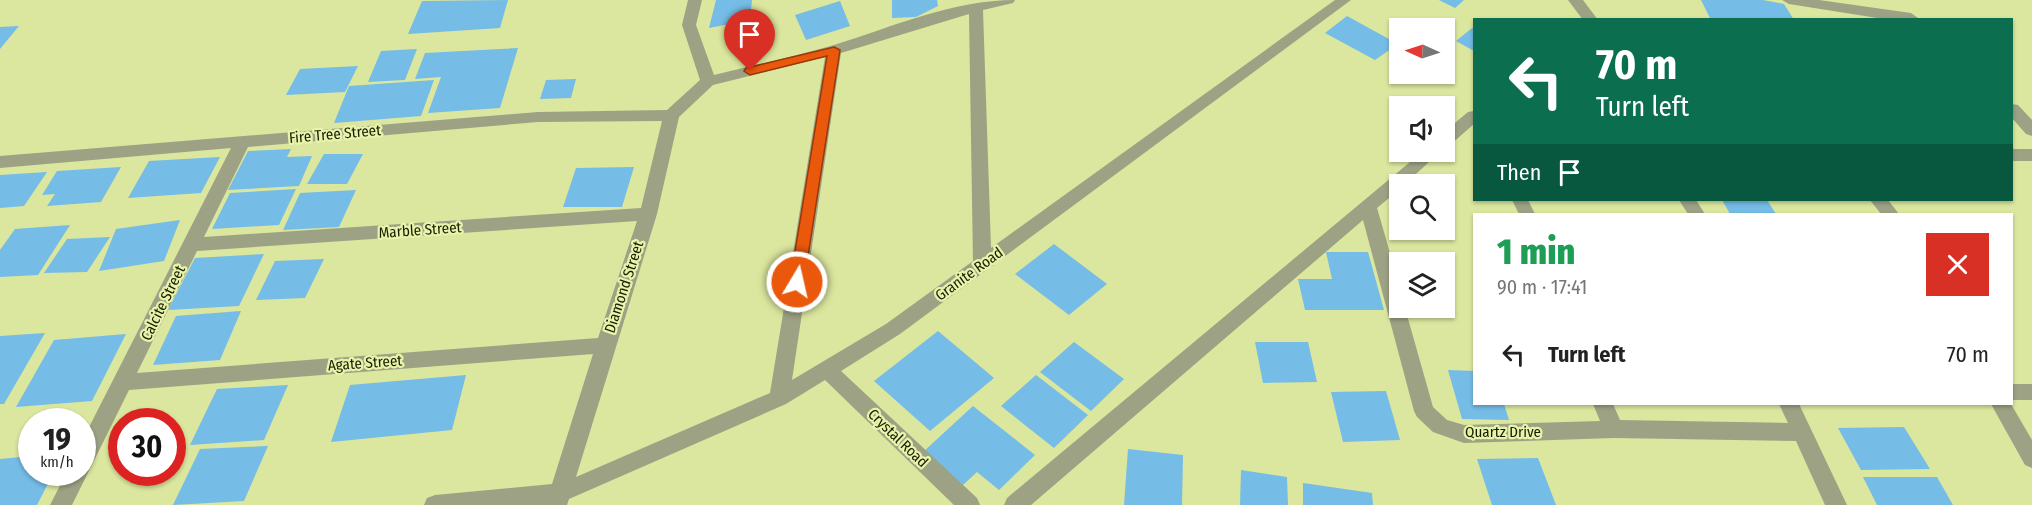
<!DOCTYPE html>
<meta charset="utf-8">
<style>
:root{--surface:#fff;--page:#f6f6f6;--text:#222;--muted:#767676}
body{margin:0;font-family:"Fira Sans Condensed",sans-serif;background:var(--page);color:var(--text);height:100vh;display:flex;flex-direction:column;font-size:22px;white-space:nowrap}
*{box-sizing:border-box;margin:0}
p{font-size:20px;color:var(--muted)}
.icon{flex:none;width:33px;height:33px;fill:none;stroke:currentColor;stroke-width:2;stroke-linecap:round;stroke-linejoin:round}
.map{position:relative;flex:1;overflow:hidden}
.details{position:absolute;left:1473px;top:213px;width:540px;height:192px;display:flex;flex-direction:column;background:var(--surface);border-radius:0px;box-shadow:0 2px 4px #0004}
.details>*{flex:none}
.guide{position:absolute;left:1473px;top:18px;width:540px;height:183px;border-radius:0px;box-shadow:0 2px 4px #0004;background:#0b6e4f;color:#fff;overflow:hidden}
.needle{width:39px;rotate:273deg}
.fabs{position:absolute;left:1389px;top:18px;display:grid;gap:12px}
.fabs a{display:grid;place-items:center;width:66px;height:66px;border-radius:0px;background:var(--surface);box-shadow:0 2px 4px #0004;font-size:30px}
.speed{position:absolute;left:18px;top:408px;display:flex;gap:12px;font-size:30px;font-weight:700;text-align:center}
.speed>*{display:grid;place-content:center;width:78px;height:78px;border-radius:50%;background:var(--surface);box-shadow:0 2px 4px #0004;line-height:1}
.speed small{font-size:15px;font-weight:400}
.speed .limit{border:9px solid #d22;background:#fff;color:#111}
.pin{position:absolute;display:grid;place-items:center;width:51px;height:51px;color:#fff;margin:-62px -26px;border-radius:50% 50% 50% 0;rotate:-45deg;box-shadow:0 0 6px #0007}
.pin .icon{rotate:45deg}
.me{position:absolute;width:66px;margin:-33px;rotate:9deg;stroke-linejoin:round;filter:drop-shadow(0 0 4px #0008)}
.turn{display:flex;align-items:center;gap:21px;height:126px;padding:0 24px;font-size:27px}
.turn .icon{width:78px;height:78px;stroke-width:2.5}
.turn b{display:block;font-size:42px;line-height:51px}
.then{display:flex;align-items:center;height:57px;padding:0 24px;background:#0003;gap:12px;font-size:22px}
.round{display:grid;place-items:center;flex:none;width:63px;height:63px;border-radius:0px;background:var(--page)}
.summary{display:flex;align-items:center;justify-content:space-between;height:102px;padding:0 24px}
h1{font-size:36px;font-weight:800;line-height:45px;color:#1e9e55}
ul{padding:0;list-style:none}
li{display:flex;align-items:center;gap:18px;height:78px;padding:0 24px}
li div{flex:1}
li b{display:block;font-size:22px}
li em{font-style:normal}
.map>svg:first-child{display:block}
.building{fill:#75bce6}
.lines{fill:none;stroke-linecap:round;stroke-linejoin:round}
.minor{fill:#9da284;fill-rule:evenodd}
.route{fill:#ea580c;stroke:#983908;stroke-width:1.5}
.labels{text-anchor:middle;stroke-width:4.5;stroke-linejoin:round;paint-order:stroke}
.street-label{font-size:15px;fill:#1a1d02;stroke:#e8f3ab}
</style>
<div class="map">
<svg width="2032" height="505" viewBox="0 0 2032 505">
<rect width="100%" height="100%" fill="#dbe69e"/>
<path class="building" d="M 508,0 L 500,28 L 408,34 L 422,1 Z
M 716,0 L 752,0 L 750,20 L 709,28 Z
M 892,0 L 937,0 L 938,6 L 916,17 L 892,18 Z
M 1439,0 L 1464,0 L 1455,8 Z
M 1701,0 L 1763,0 L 1784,4 L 1794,20 L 1710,18 Z
M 840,1 L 850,26 L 806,40 L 795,15 Z
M 1347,16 L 1398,44 L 1375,60 L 1325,33 Z
M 19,26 L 0,49 L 0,27 Z
M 1472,28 L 1474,29 L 1474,51 L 1456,41 Z
M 518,48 L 500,108 L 428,113 L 441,77 L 415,79 L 425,53 Z
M 417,49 L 405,80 L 368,82 L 381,51 Z
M 358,66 L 345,92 L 286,95 L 300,69 Z
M 576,79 L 571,98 L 540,99 L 546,80 Z
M 434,80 L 421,116 L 334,123 L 349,86 Z
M 291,149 L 287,157 L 312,156 L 299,186 L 228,190 L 248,151 Z
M 324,154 L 363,154 L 347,184 L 307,184 Z
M 220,157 L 201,193 L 128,198 L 149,161 Z
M 121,167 L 101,202 L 47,206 L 55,194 L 42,195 L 57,171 Z
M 634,167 L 622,207 L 563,207 L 576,168 Z
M 47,172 L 24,206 L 0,208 L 0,175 Z
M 296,189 L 279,225 L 212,229 L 230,193 Z
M 356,190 L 339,227 L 283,230 L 300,193 Z
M 1722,200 L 1767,200 L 1776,214 L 1730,214 Z
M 180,220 L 164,261 L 99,271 L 116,229 Z
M 70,225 L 38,275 L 0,277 L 0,250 L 15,229 Z
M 110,237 L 87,272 L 44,273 L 67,239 Z
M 1054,244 L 1107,284 L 1069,315 L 1015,274 Z
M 1326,252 L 1368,252 L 1384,310 L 1305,310 L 1298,279 L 1332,279 Z
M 264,254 L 239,306 L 168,310 L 195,258 Z
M 324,259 L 305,298 L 256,300 L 275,261 Z
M 241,311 L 220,360 L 153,365 L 176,316 Z
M 938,331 L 994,378 L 930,431 L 874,381 Z
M 45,333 L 4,404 L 0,404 L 0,336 Z
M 126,334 L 92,401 L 16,407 L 54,340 Z
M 1074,342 L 1124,379 L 1091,411 L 1040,372 Z
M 1255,342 L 1308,342 L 1317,382 L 1263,383 Z
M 1448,370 L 1474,371 L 1474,404 L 1504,404 L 1509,420 L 1462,419 Z
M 466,375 L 452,430 L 331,442 L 350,385 Z
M 1036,375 L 1088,415 L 1054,448 L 1001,406 Z
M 288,385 L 264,440 L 190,445 L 217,389 Z
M 1386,391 L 1400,440 L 1343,442 L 1331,392 Z
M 973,406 L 1035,455 L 999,490 L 977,472 L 963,485 L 923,452 Z
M 1904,427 L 1930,469 L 1861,470 L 1838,428 Z
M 268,446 L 244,501 L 173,505 L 200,449 Z
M 1128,449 L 1183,455 L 1182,505 L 1124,505 Z
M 32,456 L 32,472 L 54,472 L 37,505 L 0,505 L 0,459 Z
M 1538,458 L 1556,505 L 1492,505 L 1477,459 Z
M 1241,470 L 1287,477 L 1288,505 L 1240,505 Z
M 1863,477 L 1937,477 L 1953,505 L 1877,505 Z
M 1303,483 L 1372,493 L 1373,505 L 1303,505 Z"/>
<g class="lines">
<path class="minor" d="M 688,0 L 702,0 L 696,25 L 714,75 C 753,65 794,57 834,45 C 892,27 953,0 1015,0 L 1013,3 L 983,10 L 991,248 L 1335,0 L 1351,0 L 900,334 L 841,371 L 977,498 L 980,505 L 954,505 L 825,380 L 786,404 L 569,499 L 567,505 L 424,505 L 427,498 L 435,495 L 552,484 L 593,354 L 129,390 L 72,505 L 50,505 L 67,472 L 82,472 L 82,441 L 231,148 L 0,168 L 0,156 L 538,112 L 667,110 L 700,80 L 682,25 ZM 969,14 L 973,261 L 886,324 L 792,380 L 841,53 ZM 825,57 L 770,393 L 576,477 L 657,214 L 679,117 L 713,85 ZM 662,121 L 641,208 L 204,237 L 248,147 L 538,122 ZM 637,221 L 598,338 L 137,373 L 197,251 Z
M 1568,0 L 1583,0 L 1598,20 L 1583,20 Z
M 1782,0 L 1819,0 L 1911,13 L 1918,18 L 1890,20 L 1789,4 Z
M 2012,104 L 2018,105 L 2032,120 L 2032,136 L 2026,134 L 2012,118 Z
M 1474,111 L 1474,124 L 1450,145 L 1444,147 L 1444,132 L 1468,112 Z
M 2012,149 L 2032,149 L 2032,161 L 2012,161 Z
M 1422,152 L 1440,152 L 1405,184 L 1400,184 L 1400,189 L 1377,208 L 1400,287 L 1400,308 L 1405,308 L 1433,407 L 1447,420 L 1464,425 L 1600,421 L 1593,404 L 1613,404 L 1620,420 L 1788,423 L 1779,404 L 1799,404 L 1847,505 L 1825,505 L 1796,441 L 1614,438 L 1464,443 L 1433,432 L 1417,417 L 1414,411 L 1363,220 L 1031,505 L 1004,505 L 1007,498 Z
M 1512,200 L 1528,200 L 1535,214 L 1519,214 Z
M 1679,200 L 1696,200 L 1705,214 L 1688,214 Z
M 1870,200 L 1888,200 L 1899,214 L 1881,214 Z
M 2012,384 L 2032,384 L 2032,400 L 2012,400 Z
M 1991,404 L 2011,404 L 2032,440 L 2032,468 L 2025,465 Z"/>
</g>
<path class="route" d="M 834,47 L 840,50 L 804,282 L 797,287 L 790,282 L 827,56 L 750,75 L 744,71 L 746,68 Z"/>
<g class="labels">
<g class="street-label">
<text transform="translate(335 134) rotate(-5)" y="5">Fire Tree Street</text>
<text transform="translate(420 230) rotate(-4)" y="5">Marble Street</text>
<text transform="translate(969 274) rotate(-36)" y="5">Granite Road</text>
<text transform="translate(624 287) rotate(-72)" y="5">Diamond Street</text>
<text transform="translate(163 303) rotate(-64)" y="5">Calcite Street</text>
<text transform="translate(365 363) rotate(-4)" y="5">Agate Street</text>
<text x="1503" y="437">Quartz Drive</text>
<text transform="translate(898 438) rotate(44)" y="5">Crystal Road</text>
</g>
</g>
</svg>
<div class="fabs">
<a><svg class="needle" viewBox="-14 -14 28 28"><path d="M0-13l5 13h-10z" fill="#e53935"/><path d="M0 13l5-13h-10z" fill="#767676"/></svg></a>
<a><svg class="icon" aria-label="sound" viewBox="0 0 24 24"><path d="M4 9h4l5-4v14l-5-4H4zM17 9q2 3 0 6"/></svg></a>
<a><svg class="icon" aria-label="search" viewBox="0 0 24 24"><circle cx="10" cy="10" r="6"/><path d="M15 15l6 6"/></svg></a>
<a><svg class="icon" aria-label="layers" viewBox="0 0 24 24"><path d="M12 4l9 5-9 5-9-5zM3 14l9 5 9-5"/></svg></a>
</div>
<div class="speed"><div>19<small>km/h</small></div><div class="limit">30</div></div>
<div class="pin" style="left:750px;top:71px;background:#d93025"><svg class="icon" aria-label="arrive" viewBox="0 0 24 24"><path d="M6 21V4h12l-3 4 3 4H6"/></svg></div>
<svg class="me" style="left:797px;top:282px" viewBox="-20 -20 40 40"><circle r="17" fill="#ea580c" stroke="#fff" stroke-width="3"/><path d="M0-11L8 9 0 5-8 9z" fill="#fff"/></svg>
<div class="guide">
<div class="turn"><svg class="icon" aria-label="left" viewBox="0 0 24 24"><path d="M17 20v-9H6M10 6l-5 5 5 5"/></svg><div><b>70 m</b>Turn left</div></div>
<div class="then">Then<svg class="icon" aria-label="arrive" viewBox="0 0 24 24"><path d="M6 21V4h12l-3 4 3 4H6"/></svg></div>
</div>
<section class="details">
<div class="summary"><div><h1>1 min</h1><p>90 m · 17:41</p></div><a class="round" style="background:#d93025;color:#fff"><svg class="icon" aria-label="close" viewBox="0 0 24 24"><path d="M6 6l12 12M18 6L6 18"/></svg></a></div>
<ul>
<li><svg class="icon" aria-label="left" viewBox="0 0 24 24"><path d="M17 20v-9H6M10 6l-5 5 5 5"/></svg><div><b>Turn left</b></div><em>70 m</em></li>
</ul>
</section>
</div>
